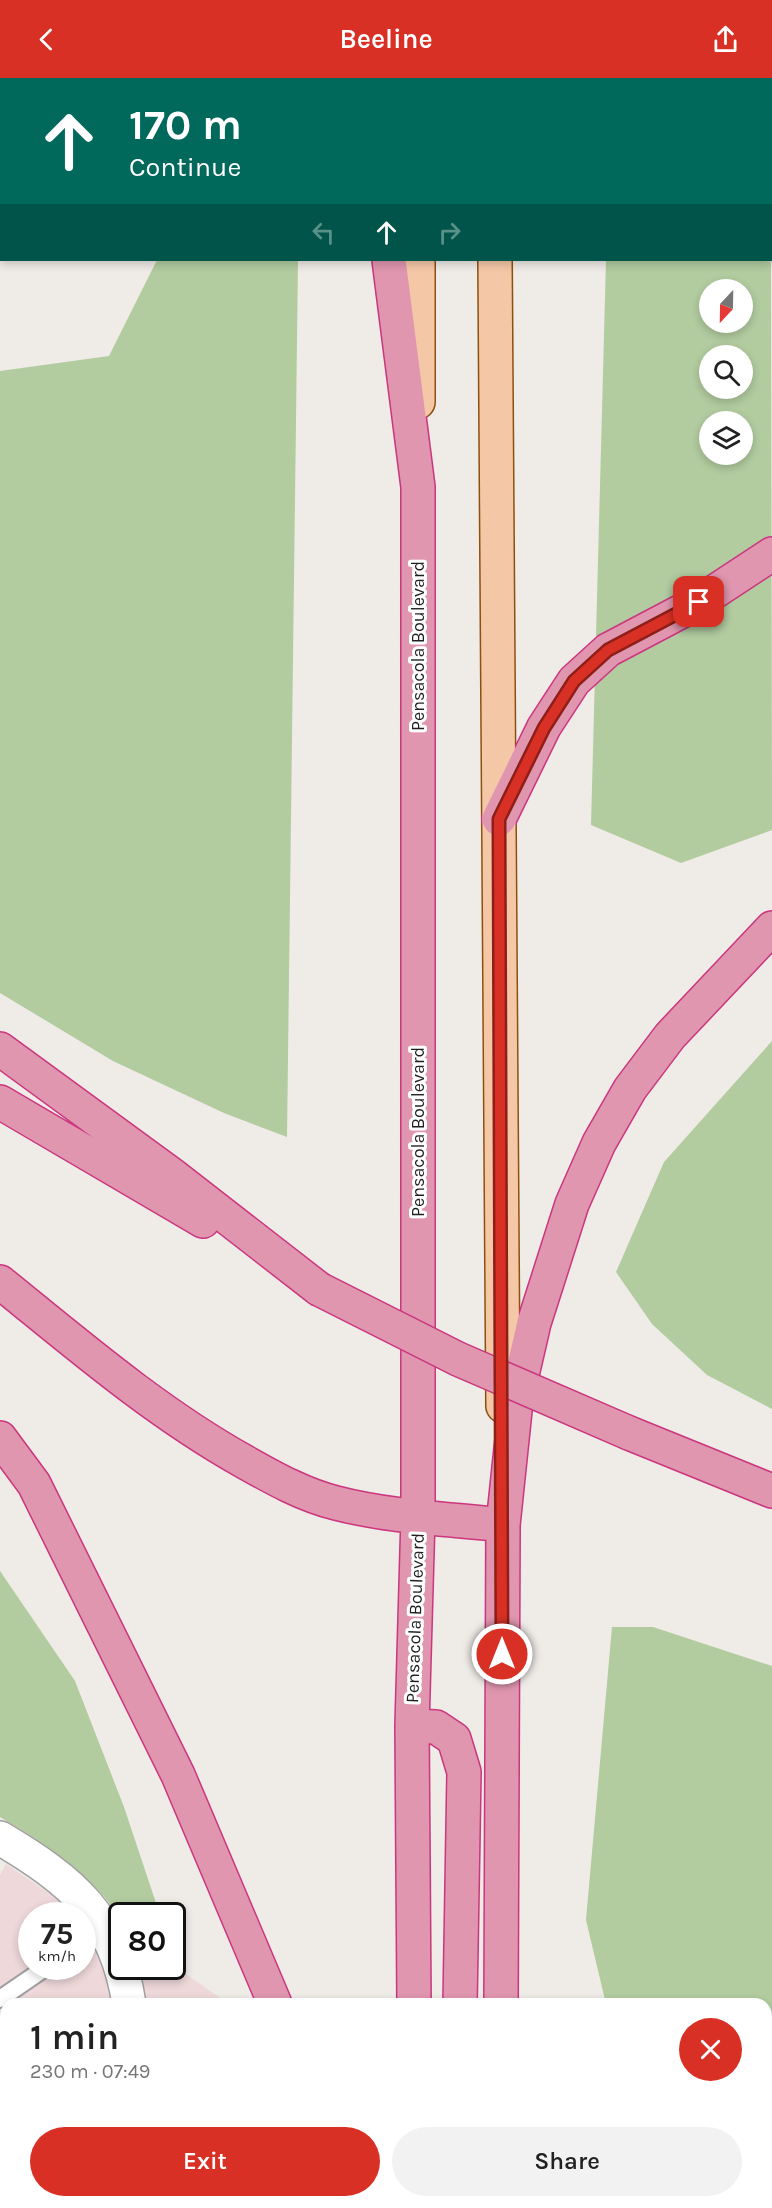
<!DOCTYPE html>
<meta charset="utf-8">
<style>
:root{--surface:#fff;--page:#f2f2f2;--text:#222;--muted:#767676;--accent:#d93025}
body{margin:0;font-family:Karla,sans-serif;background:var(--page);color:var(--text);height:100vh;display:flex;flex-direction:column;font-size:22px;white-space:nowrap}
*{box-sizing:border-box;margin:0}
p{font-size:20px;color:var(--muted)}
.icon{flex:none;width:33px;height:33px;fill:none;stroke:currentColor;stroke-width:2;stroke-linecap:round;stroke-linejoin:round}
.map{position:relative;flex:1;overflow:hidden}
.sheet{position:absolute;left:0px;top:1920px;width:772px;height:210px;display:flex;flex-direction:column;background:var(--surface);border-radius:18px 18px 0 0;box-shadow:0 3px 9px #0003}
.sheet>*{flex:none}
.hud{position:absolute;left:0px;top:0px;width:772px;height:183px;box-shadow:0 3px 9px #0003;background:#00695c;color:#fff;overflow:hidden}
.needle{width:39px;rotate:202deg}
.buttons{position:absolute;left:699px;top:201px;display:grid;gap:12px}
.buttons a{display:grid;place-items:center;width:54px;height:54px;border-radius:50%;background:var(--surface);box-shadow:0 3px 9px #0003;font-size:30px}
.speed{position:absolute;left:18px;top:1824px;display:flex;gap:12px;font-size:30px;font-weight:700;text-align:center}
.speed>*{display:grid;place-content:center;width:78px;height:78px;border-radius:50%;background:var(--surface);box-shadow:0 3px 9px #0003;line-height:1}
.speed small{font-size:15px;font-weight:400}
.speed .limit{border:3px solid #111;border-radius:9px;background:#fff;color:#111}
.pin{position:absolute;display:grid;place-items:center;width:51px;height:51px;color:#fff;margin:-26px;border-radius:12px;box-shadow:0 3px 9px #0006}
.me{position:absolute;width:66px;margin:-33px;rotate:0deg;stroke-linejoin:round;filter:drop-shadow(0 0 4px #0008)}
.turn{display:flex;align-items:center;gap:21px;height:126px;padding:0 30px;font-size:27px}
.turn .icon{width:78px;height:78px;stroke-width:2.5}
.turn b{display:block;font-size:42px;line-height:51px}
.lanes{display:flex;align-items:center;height:57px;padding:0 30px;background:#0003;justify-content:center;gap:30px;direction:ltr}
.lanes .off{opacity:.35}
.round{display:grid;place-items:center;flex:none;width:63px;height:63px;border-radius:32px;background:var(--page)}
.summary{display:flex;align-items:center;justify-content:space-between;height:102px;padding:0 30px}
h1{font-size:36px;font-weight:600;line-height:45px}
.cta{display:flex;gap:12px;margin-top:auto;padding:12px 30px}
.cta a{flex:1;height:69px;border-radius:36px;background:var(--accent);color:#fff;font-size:24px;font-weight:600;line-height:69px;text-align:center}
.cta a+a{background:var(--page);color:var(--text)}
header{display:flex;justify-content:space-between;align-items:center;height:78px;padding:0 30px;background:var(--accent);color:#fff;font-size:27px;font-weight:600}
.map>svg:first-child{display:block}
.commercial{fill:#eed8da}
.forest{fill:#b2cb9f;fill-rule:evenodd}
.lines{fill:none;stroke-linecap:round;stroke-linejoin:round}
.lane-casing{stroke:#a0a0a0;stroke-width:20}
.street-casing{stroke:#a0a0a0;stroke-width:36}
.primary-casing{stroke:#8d500e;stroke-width:36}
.highway-casing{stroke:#cb367f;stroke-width:36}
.lane{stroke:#fff;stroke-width:16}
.street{stroke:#fff;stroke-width:33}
.primary{stroke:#f4c7a7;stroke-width:33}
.highway{stroke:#df96ae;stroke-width:33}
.highway-bridge-casing{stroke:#cb367f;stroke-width:36;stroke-linecap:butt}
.highway-bridge{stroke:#df96ae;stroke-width:33}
.route-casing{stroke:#8d1f18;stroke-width:15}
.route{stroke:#d93025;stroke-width:10}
.labels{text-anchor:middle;stroke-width:6;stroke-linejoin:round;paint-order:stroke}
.street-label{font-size:18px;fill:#1f1f1f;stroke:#fff}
</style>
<header><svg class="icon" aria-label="back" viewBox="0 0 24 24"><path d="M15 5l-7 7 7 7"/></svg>Beeline<svg class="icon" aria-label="share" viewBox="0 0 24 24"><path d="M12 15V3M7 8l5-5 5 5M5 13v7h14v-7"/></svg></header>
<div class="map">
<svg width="772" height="2130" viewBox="0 0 772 2130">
<rect width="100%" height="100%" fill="#efebe7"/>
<path class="commercial" d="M 6,1786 L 53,1818 L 73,1837 L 32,1838 L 32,1888 L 82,1888 L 83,1850 L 91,1862 L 103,1887 L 112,1926 L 6,1926 L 6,2124 L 142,2124 L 143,2130 L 0,2130 L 0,1797 Z
M 173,1887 L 229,1926 L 146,1926 L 138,1889 Z
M 177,2124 L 274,2124 L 275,2130 L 178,2130 Z"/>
<path class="forest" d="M 771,158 L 772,752 L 681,785 L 591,747 L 606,182 L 771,182 ZM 710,212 L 742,212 L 742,244 L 710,244 ZM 710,278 L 742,278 L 742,310 L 710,310 ZM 710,344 L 742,344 L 742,376 L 710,376 Z
M 157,182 L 298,182 L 287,1059 L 224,1035 L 113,983 L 0,915 L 0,293 L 109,278 Z
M 772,963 L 772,1331 L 707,1297 L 652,1246 L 616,1194 L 664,1084 Z
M 0,1493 L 75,1603 L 124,1729 L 160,1837 L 122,1838 L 121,1841 L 113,1825 L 111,1827 C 80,1788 42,1764 0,1739 Z
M 612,1549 L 653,1549 L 772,1588 L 772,2130 L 712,2130 L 708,2124 L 766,2124 L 766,1926 L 606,1926 L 586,1842 Z"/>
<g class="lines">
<g class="lane-casing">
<path id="lane" d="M 82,1866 L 105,1851
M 0,1921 L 48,1888"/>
</g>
<g class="street-casing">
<path id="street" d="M 0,1760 C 72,1803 116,1838 129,1926
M 159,2124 L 160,2130"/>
</g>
<g class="primary-casing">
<path id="primary" d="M 417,0 L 417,2
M 494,0 L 494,2
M 418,182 L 418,324
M 495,182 L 503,1328"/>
</g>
<g class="highway-casing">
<path id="highway" d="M 385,0 L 385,2
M 764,0 L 766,2
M 389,182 L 418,409 L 418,1439 L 412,1648 L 414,1926
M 499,741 L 544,649 L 574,603 L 608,572 L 699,524 L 772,476
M 0,971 L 171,1096 L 319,1211
M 0,1024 L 203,1143
M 0,1204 C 79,1268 157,1335 245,1384 C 275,1401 304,1417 336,1425 C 390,1439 449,1441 503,1447
M 629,1355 L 772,1413
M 0,1360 L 34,1406 L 178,1697 L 275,1926
M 412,1648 L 436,1649 L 454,1661 L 464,1694 L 460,1926
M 501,1926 L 503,1447 L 516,1323 L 534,1245 L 572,1126 L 599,1065 L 630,1011 L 670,958 L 772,850
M 326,2124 L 327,2130
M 416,2124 L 416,2130
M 500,2130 L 500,2124"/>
</g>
<use href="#lane" class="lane"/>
<use href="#street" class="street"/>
<use href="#primary" class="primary"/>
<use href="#highway" class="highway"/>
<g class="highway-bridge-casing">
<path id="highway-bridge" d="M 319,1211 L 458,1281 L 629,1355"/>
</g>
<use href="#highway-bridge" class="highway-bridge"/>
</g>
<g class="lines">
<g class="route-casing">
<path id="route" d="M 502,1576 L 499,741 L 544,650 L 574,603 L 608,572 L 699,524"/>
</g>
<use href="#route" class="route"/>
</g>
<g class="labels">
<g class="street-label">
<text transform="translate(418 568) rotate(-90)" y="6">Pensacola Boulevard</text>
<text transform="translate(418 1054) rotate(-90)" y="6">Pensacola Boulevard</text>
<text transform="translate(415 1540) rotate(-88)" y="6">Pensacola Boulevard</text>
</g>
</g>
</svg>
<div class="buttons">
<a><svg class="needle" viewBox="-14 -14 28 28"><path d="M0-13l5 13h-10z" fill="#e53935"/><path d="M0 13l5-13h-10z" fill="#767676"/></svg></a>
<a><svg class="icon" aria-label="search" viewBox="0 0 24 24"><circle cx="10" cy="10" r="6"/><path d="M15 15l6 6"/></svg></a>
<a><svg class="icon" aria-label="layers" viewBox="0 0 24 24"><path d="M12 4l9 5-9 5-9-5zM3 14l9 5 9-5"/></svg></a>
</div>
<div class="speed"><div>75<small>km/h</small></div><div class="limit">80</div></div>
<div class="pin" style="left:699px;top:524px;background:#d93025"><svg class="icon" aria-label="arrive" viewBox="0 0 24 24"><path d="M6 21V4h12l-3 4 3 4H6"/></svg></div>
<svg class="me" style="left:502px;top:1576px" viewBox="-20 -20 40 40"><circle r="17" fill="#d93025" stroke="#fff" stroke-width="3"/><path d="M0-11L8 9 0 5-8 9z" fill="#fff"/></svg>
<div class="hud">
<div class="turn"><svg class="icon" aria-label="ahead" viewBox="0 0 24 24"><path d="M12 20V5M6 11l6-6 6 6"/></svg><div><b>170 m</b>Continue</div></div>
<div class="lanes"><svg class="icon off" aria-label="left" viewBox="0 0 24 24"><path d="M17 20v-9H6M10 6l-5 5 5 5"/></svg><svg class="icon" aria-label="ahead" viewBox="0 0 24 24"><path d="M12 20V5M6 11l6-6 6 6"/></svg><svg class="icon off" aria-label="right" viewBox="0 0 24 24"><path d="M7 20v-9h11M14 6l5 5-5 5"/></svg></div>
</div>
<section class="sheet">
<div class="summary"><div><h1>1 min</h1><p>230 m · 07:49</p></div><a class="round" style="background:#d93025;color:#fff"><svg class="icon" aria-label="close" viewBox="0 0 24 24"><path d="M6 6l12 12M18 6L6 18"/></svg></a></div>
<div class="cta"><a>Exit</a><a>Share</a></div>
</section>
</div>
